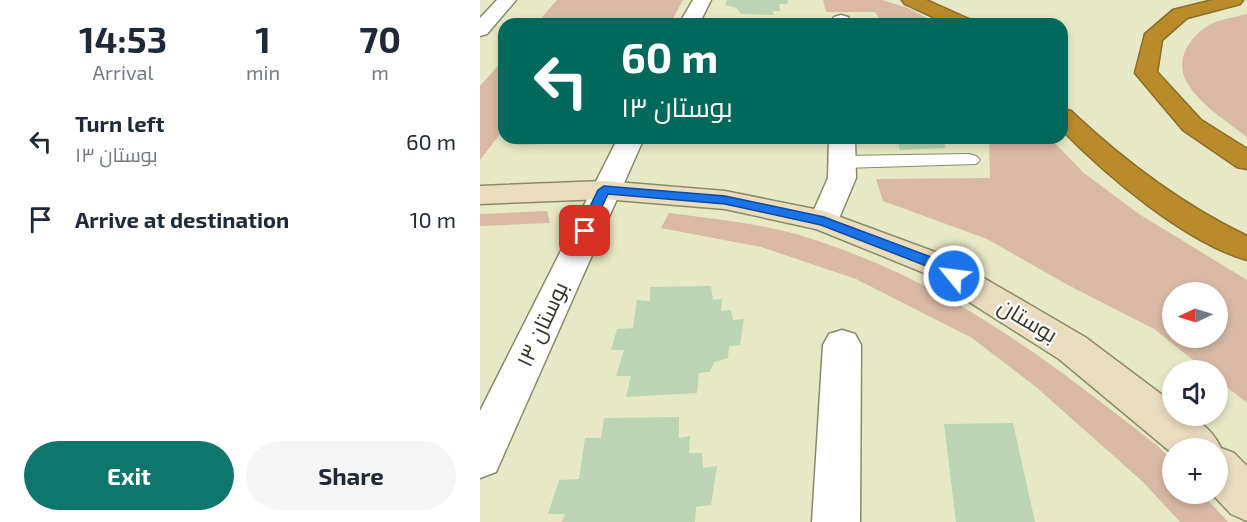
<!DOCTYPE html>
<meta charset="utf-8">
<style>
:root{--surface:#fff;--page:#f6f6f7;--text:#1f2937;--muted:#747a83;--accent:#0f766e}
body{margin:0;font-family:"Exo 2",Cairo,sans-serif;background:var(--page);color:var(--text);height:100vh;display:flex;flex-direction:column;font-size:22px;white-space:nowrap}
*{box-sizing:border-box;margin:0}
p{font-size:20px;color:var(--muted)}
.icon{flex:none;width:33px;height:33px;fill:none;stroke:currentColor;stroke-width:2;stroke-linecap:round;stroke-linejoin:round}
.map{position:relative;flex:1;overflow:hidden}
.panel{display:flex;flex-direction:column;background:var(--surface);width:480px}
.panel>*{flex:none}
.guide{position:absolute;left:18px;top:18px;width:570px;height:126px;border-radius:18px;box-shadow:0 3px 9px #0003;background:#00695c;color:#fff;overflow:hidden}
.needle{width:39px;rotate:266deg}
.fabs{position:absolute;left:682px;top:282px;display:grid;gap:12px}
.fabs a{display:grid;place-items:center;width:66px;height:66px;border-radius:50%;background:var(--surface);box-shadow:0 3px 9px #0003;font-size:30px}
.pin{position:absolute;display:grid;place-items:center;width:51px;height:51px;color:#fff;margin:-26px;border-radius:12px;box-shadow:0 3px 9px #0006}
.me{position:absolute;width:66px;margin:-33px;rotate:299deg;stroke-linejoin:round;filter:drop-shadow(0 0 4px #0008)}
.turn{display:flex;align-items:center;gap:21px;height:126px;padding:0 24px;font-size:27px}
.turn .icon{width:78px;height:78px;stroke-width:2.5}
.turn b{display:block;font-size:42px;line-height:51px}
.eta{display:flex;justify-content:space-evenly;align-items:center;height:102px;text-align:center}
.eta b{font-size:36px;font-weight:700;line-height:42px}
.action{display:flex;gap:12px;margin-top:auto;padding:12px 24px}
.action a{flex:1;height:69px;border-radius:36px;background:var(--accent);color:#fff;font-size:24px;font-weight:700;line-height:69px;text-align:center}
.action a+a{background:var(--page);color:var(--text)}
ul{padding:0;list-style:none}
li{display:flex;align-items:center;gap:18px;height:78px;padding:0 24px}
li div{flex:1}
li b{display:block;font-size:22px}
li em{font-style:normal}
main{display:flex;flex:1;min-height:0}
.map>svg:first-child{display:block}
.green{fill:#d9b9a6;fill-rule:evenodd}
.building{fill:#bbd4b4}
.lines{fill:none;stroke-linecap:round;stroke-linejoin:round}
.lane-casing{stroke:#898a69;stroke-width:2}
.street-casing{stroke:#898a69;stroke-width:3}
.secondary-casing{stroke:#898a69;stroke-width:3}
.highway-casing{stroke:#8b6d2a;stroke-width:3}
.lane{fill:#fff;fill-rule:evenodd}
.street{fill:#fff;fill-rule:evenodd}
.secondary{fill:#eadcbf;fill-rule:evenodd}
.highway{fill:#ba8b2b;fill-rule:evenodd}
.route{fill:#1a73e8;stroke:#114b97;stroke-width:1.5}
.labels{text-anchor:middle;stroke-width:4.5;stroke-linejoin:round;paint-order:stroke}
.street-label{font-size:22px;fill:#343427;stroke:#fff}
</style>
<main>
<section class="panel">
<div class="eta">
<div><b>14:53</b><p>Arrival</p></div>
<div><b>1</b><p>min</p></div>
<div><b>70</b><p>m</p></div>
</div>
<ul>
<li><svg class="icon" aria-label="left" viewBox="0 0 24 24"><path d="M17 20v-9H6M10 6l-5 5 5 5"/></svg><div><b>Turn left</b><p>بوستان ۱۳</p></div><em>60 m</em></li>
<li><svg class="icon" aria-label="arrive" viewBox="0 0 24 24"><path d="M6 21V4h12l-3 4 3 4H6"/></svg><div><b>Arrive at destination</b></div><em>10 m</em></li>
</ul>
<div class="action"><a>Exit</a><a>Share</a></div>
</section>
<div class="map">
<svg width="767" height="522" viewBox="0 0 767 522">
<rect width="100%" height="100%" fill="#e7e9c6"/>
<path class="green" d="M 77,0 L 203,0 L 190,24 L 56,24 Z
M 343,0 L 402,0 L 428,8 L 458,24 L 402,23 L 395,12 L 346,12 Z
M 767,14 L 767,137 C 746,121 719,104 706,81 C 694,58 712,34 731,24 C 741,19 756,17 767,14 Z
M 24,59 L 24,129 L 0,160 L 0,86 Z
M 509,138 L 570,138 L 604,173 L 659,214 L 767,280 L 767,403 L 738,380 L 738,370 L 726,370 L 674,329 L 586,284 L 507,239 L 403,201 L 396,179 L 510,178 ZM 693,292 L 738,292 L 738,338 L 693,338 Z
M 67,211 L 70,223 L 0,226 L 0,214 Z
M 189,213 C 235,219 285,224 329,238 C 468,282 566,359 679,447 L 693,462 L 693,494 L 722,494 L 748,522 L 700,522 L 663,482 L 556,387 L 492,338 L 376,279 L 281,247 L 181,228 Z"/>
<path class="building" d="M 247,0 L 308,0 L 307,4 L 299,4 L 300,11 L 293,11 L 294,15 L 261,14 L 256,8 L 245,5 Z
M 255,20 L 289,20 L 291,24 L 256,24 Z
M 41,138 L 86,138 L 84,143 L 37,145 Z
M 408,138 L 462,138 L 466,148 L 420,150 L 418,141 L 408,141 Z
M 231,286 L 233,300 L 242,299 L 241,311 L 251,310 L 253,320 L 264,319 L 260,345 L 249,346 L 248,358 L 234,362 L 230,372 L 219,373 L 217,393 L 146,397 L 151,376 L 136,376 L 144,350 L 131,350 L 137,329 L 153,328 L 157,300 L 170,301 L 170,287 Z
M 199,417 L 199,438 L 210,436 L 209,453 L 222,453 L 223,468 L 237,466 L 231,505 L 216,507 L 215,522 L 82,522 L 85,514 L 68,514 L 79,480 L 99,479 L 105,438 L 121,438 L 124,418 Z
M 533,423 L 555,522 L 476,522 L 464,424 Z"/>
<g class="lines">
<g class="lane-casing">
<path id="lane" d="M 489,154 L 496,156 L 500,160 L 496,164 L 362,168 L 355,166 L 351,162 L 355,158 L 362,156 Z"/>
</g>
<g class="street-casing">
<path id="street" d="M 17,0 L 36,0 L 7,34 L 0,36 L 0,18 Z
M 213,0 L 231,0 L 219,24 L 199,24 Z
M 361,15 L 368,17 L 371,24 L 351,24 L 354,17 Z
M 138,138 L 164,138 L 16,472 L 0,478 L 0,411 Z
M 349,138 L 375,138 L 376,178 L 355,228 L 344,231 L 333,228 L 329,221 L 348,178 Z
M 362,330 L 375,334 L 381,345 L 380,522 L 332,522 L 343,345 L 349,334 Z"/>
</g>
<g class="secondary-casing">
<path id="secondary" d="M 124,181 L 245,191 L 344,211 L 466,256 L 605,337 L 693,403 L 693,416 C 716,416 731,427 741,448 L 754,453 L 767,466 L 767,521 L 751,514 L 732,494 L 738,494 L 738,448 L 693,448 L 693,454 L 579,359 L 442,272 L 336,229 L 245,209 L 124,199 L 0,204 L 0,186 Z"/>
</g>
<g class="highway-casing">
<path id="highway" d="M 422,0 L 446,0 L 491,20 L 494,24 L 468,24 L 425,4 Z
M 733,0 L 763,0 L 760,4 L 707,18 L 682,40 L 677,72 L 721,120 L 767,149 L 767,169 L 757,167 L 703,130 L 655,73 L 665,34 L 693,10 Z
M 582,109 L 591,111 C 644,161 701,204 767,236 L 767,260 C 705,242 627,176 582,130 Z"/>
</g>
<use href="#lane" class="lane"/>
<use href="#street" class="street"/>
<use href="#secondary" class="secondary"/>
<use href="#highway" class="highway"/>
</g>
<path class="route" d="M 124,186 L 245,196 L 344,217 L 459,260 L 481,276 L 474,281 L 449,267 L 341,225 L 245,204 L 128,194 L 109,234 L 100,234 L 98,231 L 118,190 Z"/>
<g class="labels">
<g class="street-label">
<text transform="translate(548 320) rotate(31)" y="8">بوستان</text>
<text transform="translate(62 324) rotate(-65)" y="8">بوستان ۱۳</text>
</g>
</g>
</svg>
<div class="fabs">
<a><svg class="needle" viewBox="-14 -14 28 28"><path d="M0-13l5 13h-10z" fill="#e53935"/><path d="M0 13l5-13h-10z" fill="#747a83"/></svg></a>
<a><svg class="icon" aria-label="sound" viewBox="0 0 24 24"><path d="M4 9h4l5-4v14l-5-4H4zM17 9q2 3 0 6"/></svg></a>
<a>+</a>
</div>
<div class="pin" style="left:105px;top:231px;background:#d93025"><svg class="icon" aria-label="arrive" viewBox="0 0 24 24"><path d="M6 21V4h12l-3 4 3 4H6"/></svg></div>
<svg class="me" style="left:474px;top:276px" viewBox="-20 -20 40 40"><circle r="17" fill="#1a73e8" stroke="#fff" stroke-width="3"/><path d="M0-11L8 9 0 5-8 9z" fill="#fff"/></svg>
<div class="guide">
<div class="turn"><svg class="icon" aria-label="left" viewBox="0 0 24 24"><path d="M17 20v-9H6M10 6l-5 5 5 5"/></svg><div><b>60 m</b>بوستان ۱۳</div></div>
</div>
</div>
</main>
